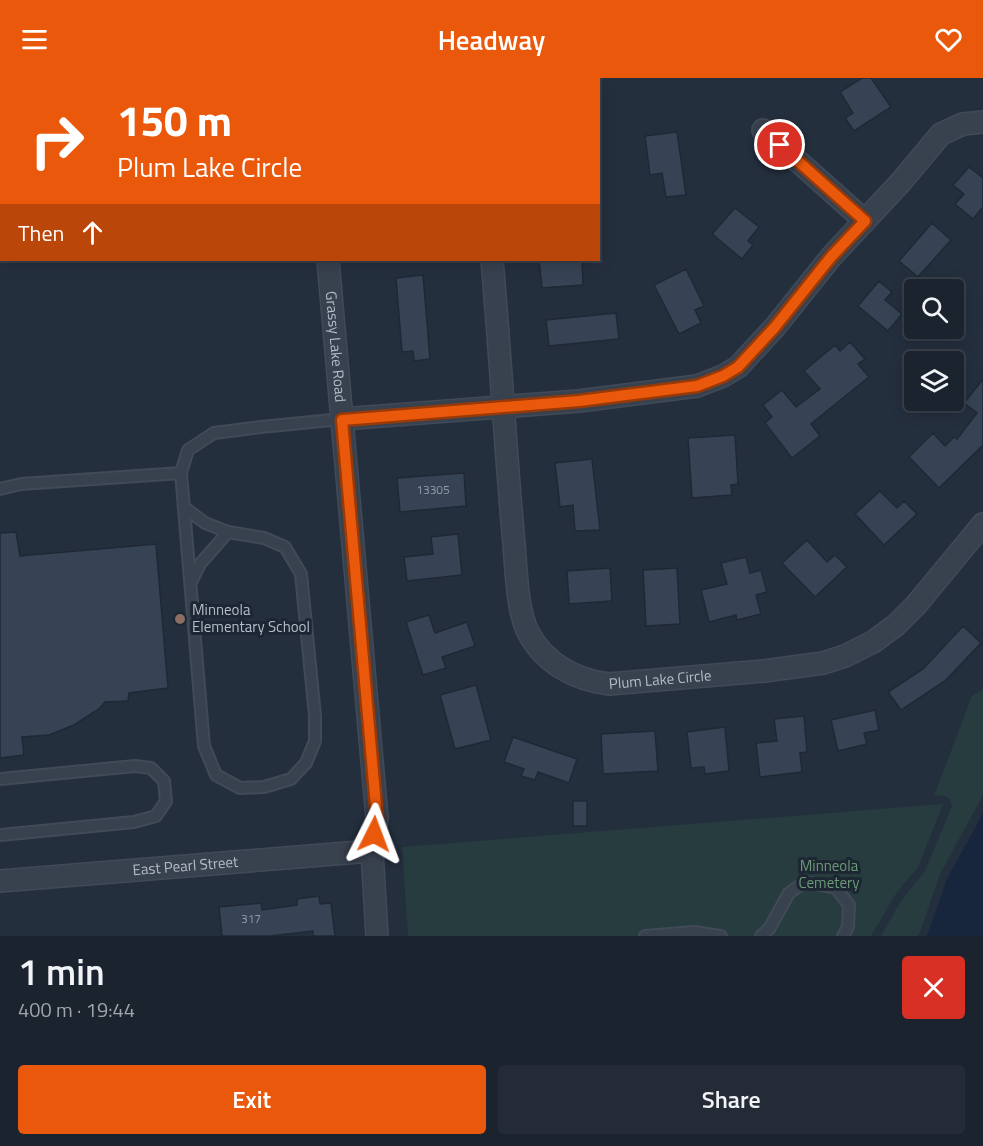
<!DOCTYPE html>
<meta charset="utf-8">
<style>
:root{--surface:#1b232e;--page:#242b36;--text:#f1f3f6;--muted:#a0a4aa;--line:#39404a;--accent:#ea580c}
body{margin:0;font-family:"Titillium Web",sans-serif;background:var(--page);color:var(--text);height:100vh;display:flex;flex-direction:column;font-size:22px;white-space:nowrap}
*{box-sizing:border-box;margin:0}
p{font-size:20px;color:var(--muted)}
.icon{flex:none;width:33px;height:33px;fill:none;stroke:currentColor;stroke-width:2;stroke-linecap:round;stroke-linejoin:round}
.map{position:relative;height:858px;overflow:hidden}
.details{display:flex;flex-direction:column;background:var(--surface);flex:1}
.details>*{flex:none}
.banner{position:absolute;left:0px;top:0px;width:600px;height:183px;box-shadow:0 3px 15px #0003,0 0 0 2px var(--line);background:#ea580c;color:#fff;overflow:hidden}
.controls{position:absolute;left:904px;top:201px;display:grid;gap:12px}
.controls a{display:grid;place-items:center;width:60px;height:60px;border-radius:6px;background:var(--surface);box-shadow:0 3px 15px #0003,0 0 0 2px var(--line);font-size:30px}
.pin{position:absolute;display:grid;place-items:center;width:51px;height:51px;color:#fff;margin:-26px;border:3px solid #fff;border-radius:50%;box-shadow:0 2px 6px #0007}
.me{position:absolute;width:66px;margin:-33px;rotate:3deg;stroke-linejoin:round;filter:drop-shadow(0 0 4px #0008)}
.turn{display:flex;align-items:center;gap:21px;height:126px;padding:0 18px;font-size:27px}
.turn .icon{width:78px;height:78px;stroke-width:2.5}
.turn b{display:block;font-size:42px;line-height:51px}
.then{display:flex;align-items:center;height:57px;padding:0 18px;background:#0003;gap:12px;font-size:22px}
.round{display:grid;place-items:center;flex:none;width:63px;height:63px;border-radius:6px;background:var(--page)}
.headline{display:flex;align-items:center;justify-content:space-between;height:102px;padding:0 18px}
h1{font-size:36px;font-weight:600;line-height:45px}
.button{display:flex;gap:12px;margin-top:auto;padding:12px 18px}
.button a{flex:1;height:69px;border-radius:6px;background:var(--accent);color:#fff;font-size:24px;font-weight:600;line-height:69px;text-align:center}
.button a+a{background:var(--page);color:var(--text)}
header{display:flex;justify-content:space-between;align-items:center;height:78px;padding:0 18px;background:var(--accent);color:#fff;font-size:27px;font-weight:600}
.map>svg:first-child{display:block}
.green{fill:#263c3f}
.water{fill:#17263c}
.building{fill:#364354;stroke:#1f2835;stroke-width:1.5}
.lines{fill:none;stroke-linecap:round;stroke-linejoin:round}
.service-casing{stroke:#414a57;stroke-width:14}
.minor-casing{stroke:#414a57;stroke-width:24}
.service{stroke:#38414e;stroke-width:10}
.minor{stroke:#38414e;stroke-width:21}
.route-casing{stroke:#983908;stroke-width:15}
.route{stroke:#ea580c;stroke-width:10}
.education-dot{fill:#8d6e63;stroke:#1d2633;stroke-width:2}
.labels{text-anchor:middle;stroke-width:6;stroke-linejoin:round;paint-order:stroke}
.number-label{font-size:12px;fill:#929caa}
.street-label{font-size:15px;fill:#b4bcc9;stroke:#1d2633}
.poi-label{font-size:15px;fill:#b4bcc9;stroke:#1d2633;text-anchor:start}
.park-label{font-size:15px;fill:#6b9a76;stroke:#1d2633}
</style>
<header><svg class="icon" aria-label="menu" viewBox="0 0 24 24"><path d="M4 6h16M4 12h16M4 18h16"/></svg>Headway<svg class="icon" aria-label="heart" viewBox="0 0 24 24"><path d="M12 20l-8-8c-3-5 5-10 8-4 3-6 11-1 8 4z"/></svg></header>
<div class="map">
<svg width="983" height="858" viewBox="0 0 983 858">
<rect width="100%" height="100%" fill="#242f3e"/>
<path class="green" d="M 983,611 L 983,717 L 940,796 L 920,854 L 917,858 L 881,858 L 903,820 L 925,793 L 952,728 C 950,717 944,717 934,718 L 972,618 Z
M 943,726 L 918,789 L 897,814 L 871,858 L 408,858 L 402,769 Z"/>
<path class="water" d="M 983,735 L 983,858 L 927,858 L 947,801 Z"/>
<path class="building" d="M 862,0 L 871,0 L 891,29 L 854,53 L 845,40 L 853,35 L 840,14 Z
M 677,54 L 686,117 L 666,119 L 662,95 L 650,97 L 645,58 Z
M 969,89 L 983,100 L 983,129 L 973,141 L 955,126 L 964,116 L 953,107 Z
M 735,130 L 759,149 L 748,163 L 753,167 L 742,181 L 712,156 Z
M 932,145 L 951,162 L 918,199 L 899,183 Z
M 539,182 L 582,182 L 583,207 L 542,210 Z
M 686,191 L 704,228 L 695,232 L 701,245 L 679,256 L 654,207 Z
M 423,197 L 430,281 L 414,283 L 413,273 L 402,274 L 396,200 Z
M 879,203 L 892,214 L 885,222 L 902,236 L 888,253 L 858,228 Z
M 616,235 L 619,261 L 549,268 L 546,242 Z
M 850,264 L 865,281 L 858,286 L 869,299 L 811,346 L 820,358 L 792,380 L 765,345 L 772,339 L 763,327 L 782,312 L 796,329 L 820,311 L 804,293 L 835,267 L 840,273 Z
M 983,301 L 983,367 L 939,410 L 909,379 L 933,355 L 945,368 L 954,359 L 957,361 L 977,335 L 964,325 Z
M 735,357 L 738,406 L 731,407 L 732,417 L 692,420 L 688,360 Z
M 592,381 L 600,452 L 575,453 L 573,427 L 560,429 L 555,385 Z
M 464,395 L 466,428 L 400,434 L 397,400 Z
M 880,413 L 897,430 L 904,423 L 917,436 L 884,467 L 855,436 Z
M 16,454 L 20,478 L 156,466 L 168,610 L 129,615 L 128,623 L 105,624 L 99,631 L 74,647 L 49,657 L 22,659 L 24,677 L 0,680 L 0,455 Z
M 458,456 L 462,497 L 407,503 L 404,479 L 433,476 L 431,459 Z
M 807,462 L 827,484 L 835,477 L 847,489 L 815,519 L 782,485 Z
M 746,479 L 750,495 L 761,492 L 767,514 L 756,517 L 761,536 L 737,542 L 736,537 L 709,544 L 701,512 L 727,506 L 721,485 Z
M 610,490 L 612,523 L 569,526 L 567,493 Z
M 677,490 L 680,546 L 646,548 L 643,492 Z
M 429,537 L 435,555 L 467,544 L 475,568 L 442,579 L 446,590 L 423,597 L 406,544 Z
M 963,548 L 981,565 L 946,602 L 901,632 L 888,614 L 923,591 Z
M 476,607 L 491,662 L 455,671 L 440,617 Z
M 875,632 L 879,652 L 864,655 L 867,666 L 838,673 L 831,642 Z
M 804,638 L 807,674 L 800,675 L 802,694 L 760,699 L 756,665 L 777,663 L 774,641 Z
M 725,649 L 729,693 L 705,696 L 704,689 L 691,690 L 687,654 Z
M 655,653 L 658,693 L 603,696 L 601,656 Z
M 513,659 L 577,681 L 569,705 L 538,694 L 535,702 L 521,698 L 524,691 L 504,684 Z
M 573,723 L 587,723 L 587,748 L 573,748 Z
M 319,818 L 320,826 L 331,825 L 335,858 L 313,858 L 313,853 L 270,858 L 222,858 L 219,829 L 261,825 L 262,832 L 297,827 L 297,821 Z"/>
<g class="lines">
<g class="service-casing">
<path id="service" d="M 0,411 L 21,406 L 181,395
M 185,430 L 205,445 L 228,454 L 264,460 L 285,469 L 301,496 L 315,638 L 315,663 L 306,685 L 291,701 L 264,709 L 240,710 L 216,697 L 204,668 L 181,395 L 188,372 L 214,355 L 261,349 L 342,341
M 191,504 L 200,486 L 228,454
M 0,701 L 135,688 L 151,690 L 164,703 L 166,723 L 156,738 L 134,744 L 0,757
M 645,858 L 694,854 L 721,858
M 761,858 L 769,851 L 789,815 L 805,804 L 836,810 L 849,827 L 848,849 L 843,858"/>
</g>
<g class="minor-casing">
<g id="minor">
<path d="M 311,0 L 311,2"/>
<path d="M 476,0 L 476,2"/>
<path d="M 763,52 L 865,143"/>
<path d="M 0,93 L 2,94"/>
<path id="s1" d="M 328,182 L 377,740 L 372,773 L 377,858"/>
<path id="s2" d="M 492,182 C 500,273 505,364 513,455 C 516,482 516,531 528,554 C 544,585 575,602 609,606 L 764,593 L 823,585 L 845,578 L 873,564 L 896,547 L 916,527 L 983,446"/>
<path d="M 342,341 L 579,323 L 697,308 L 723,298 L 738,289 L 775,249 L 831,179 L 900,105 L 941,56 L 963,46 L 983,44"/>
<path id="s3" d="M 0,803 L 372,773"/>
</g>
</g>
<use href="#service" class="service"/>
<use href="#minor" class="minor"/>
</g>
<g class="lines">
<g class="route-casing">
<path id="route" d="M 374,756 L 377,740 L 342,342 L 579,323 L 697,308 L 723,298 L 738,289 L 775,249 L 831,179 L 865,143 L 780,67"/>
</g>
<use href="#route" class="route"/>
</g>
<circle class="education-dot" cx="180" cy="541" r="6"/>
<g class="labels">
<g class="number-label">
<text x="433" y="416">13305</text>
<text x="251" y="845">317</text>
</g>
<g class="street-label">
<text dy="5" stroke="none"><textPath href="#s1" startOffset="87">Grassy Lake Road</textPath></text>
<text dy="5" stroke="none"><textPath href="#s2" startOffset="526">Plum Lake Circle</textPath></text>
<text dy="5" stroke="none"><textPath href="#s3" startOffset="186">East Pearl Street</textPath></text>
</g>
<g class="poi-label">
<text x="192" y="537">Minneola<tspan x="192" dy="17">Elementary School</tspan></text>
</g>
<g class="park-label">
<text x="829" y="793">Minneola<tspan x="829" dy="17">Cemetery</tspan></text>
</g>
</g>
</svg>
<div class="controls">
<a><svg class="icon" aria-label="search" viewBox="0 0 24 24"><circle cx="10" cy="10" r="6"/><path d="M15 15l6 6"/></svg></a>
<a><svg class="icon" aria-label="layers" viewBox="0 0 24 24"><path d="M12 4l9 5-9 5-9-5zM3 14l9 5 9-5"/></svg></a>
</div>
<div class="pin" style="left:780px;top:67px;background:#d93025"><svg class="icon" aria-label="arrive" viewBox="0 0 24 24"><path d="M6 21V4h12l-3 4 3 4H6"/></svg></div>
<svg class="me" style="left:374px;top:756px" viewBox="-20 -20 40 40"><path d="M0-17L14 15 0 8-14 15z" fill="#ea580c" stroke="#fff" stroke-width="4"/></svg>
<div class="banner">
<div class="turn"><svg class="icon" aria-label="right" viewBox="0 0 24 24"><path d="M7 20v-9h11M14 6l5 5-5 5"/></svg><div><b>150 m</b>Plum Lake Circle</div></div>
<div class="then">Then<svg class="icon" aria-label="ahead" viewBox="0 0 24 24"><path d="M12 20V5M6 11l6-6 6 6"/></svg></div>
</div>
</div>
<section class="details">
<div class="headline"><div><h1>1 min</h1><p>400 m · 19:44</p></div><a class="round" style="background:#d93025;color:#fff"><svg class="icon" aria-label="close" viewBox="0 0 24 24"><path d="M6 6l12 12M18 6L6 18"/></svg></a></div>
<div class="button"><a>Exit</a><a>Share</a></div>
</section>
